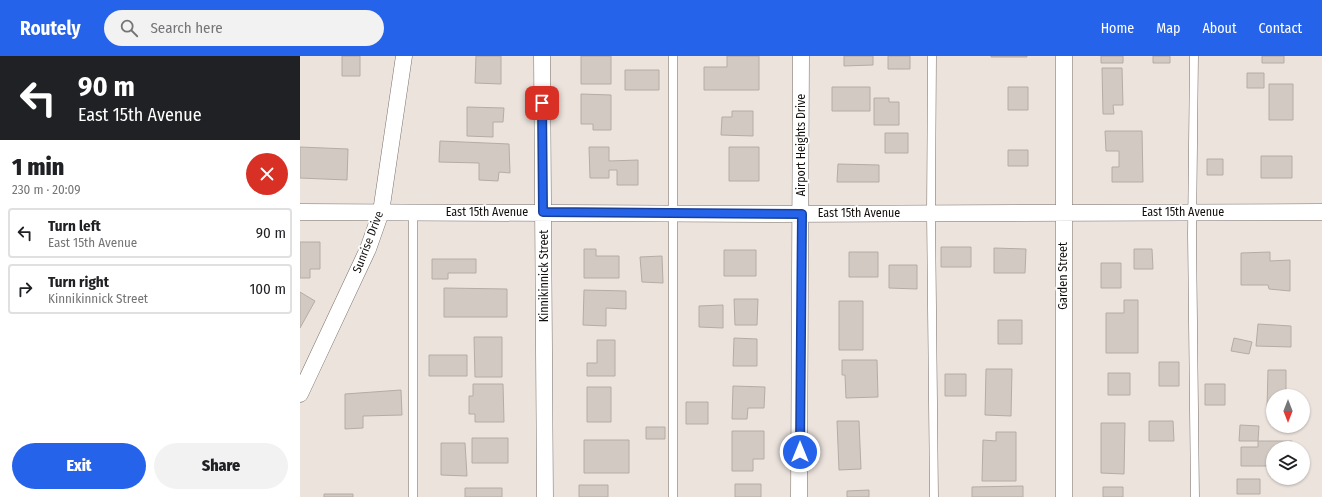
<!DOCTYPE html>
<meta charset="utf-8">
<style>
:root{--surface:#fff;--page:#f2f2f2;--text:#202124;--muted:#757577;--line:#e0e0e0;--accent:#2563eb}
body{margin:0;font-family:"Fira Sans Condensed",sans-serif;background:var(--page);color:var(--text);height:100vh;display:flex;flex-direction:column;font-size:15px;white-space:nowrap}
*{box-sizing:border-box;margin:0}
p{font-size:13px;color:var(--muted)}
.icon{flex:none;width:22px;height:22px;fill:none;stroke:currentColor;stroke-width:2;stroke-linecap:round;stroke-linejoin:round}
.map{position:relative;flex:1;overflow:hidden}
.side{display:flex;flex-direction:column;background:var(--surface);width:300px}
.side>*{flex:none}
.top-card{background:#202124;color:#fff;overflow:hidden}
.needle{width:26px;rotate:180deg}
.buttons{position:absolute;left:966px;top:333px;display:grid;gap:8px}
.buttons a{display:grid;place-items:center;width:44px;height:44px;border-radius:50%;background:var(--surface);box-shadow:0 1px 3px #0004;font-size:20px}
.pin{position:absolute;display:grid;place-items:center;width:34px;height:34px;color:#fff;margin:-17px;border-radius:8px;box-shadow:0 2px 6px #0006}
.me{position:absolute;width:44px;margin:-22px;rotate:0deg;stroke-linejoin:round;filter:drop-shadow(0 0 3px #0008)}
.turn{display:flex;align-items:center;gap:14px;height:84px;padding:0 12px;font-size:18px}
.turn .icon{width:52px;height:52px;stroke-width:2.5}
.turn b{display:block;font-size:28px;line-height:34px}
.round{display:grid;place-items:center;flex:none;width:42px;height:42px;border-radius:21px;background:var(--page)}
.headline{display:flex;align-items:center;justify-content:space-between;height:68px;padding:0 12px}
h1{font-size:24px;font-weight:800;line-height:30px}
.cta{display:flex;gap:8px;margin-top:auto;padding:8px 12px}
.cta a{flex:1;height:46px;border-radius:24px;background:var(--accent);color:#fff;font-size:16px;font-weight:800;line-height:46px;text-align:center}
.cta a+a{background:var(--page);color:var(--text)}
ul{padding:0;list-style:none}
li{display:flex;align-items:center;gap:12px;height:50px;margin:0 8px 6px;padding:0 4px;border:2px solid var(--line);border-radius:4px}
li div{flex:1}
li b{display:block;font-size:15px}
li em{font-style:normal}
header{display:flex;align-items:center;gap:24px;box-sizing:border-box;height:56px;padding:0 20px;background:var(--accent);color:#fff}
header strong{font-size:19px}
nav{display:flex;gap:22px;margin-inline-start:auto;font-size:14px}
.search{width:280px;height:36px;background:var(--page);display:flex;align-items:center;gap:10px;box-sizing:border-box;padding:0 14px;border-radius:22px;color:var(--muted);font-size:15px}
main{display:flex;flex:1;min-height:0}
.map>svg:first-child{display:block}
.building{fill:#d2c9c2;stroke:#b5aca6}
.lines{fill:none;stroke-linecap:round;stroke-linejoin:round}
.service-casing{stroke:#78706a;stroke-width:9}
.minor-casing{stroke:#78706a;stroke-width:17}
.service{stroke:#fff;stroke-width:8}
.minor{stroke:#fff;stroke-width:16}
.route-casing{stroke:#184099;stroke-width:10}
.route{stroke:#2563eb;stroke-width:7}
.labels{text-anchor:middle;stroke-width:4;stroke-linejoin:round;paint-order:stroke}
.street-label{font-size:12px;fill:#13100e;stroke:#fff}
</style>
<header>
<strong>Routely</strong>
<div class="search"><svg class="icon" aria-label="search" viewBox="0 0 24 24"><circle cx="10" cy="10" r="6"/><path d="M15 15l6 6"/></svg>Search here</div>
<nav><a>Home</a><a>Map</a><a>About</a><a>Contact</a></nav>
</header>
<main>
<section class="side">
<div class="top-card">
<div class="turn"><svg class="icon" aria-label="left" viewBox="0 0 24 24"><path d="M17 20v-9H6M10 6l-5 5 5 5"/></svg><div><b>90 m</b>East 15th Avenue</div></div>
</div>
<div class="headline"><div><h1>1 min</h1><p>230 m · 20:09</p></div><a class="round" style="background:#d93025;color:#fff"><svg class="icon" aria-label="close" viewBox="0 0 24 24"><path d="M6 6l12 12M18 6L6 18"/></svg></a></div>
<ul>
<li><svg class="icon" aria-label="left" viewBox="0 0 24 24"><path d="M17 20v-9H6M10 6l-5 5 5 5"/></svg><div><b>Turn left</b><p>East 15th Avenue</p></div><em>90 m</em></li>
<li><svg class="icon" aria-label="right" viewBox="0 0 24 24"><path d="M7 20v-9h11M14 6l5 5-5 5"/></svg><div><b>Turn right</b><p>Kinnikinnick Street</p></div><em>100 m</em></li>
</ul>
<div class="cta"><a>Exit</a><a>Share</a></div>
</section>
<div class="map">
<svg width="1022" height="441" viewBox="0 0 1022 441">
<rect width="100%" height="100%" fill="#ece3dd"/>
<path class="building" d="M 42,0 L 60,0 L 60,20 L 42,20 Z
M 176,0 L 201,0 L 201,28 L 175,27 Z
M 281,0 L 311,0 L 311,28 L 281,28 Z
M 427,0 L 459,0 L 459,34 L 404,34 L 404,11 L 427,11 Z
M 544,0 L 573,0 L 573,9 L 544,10 Z
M 588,0 L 610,0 L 610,13 L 588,13 Z
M 691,0 L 727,0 L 727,1 L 691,1 Z
M 801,0 L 823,0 L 823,7 L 801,7 Z
M 853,0 L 870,0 L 870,7 L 853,7 Z
M 962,0 L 984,0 L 984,7 L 962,7 Z
M 802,12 L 822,12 L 823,49 L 813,49 L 814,58 L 803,58 Z
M 325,14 L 359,14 L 359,34 L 325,34 Z
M 947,17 L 964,17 L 964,32 L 947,32 Z
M 969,28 L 993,28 L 993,64 L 969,64 Z
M 532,31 L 570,31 L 570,55 L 532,55 Z
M 708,31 L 728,31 L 728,54 L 708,54 Z
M 281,38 L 311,39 L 311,74 L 293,74 L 293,68 L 281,68 Z
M 574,42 L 589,42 L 589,46 L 599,46 L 599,69 L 574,69 Z
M 167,51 L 204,52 L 203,66 L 193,66 L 193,81 L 167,80 Z
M 432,55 L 453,55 L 453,80 L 421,79 L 422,61 L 432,61 Z
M 805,75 L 842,75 L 843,126 L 812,126 L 812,111 L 819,111 L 819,95 L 806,95 Z
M 585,77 L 608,77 L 608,97 L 585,97 Z
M 140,85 L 209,88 L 210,117 L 199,116 L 198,125 L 179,124 L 179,107 L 139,106 Z
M 0,91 L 48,93 L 47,124 L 0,122 Z
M 289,91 L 309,91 L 309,105 L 338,104 L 338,129 L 317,129 L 317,114 L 309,114 L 309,122 L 290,122 Z
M 429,91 L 459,91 L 459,125 L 429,125 Z
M 708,94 L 728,94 L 728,110 L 708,110 Z
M 961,100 L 992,100 L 992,122 L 961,122 Z
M 907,103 L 923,103 L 923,119 L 907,119 Z
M 538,108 L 579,109 L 579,126 L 537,126 Z
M 0,186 L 20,186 L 20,213 L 10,213 L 10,222 L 0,222 Z
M 641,191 L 671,191 L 671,211 L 641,211 Z
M 694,192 L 726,193 L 725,217 L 694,217 Z
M 284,193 L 296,193 L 296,200 L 319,200 L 319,222 L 284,222 Z
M 834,193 L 852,193 L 853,213 L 834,213 Z
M 424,194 L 456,194 L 456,220 L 424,220 Z
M 549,196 L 578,196 L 578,221 L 549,221 Z
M 970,196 L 970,205 L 990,204 L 990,235 L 969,233 L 968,229 L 941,229 L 941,197 Z
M 362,200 L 363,227 L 342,226 L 340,201 Z
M 132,203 L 176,203 L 176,217 L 148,217 L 148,223 L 132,223 Z
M 801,207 L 821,207 L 821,232 L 801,232 Z
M 589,209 L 617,209 L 617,233 L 589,232 Z
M 144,232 L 207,233 L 207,261 L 144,261 Z
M 284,234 L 326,235 L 326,253 L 306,252 L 306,270 L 283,269 Z
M 0,236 L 15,245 L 0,272 Z
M 434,243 L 458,243 L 457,269 L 435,269 Z
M 824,244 L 838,244 L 838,297 L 806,297 L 806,257 L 824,257 Z
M 539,245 L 563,245 L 563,294 L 539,294 Z
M 423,249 L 423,272 L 399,271 L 399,250 Z
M 698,264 L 722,264 L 722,288 L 698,288 Z
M 958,268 L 991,270 L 991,291 L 956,290 Z
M 174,281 L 202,281 L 202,321 L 175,321 Z
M 434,282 L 457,283 L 457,310 L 433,310 Z
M 934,282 L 952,286 L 949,298 L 931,295 Z
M 297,284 L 315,284 L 315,320 L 287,320 L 287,307 L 297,307 Z
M 129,299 L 167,299 L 167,320 L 129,320 Z
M 542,304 L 577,304 L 578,341 L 546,342 L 545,319 L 542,319 Z
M 859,306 L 879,306 L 879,330 L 859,330 Z
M 686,313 L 712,313 L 711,360 L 685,359 Z
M 968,314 L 986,314 L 986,340 L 973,340 L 973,354 L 967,353 Z
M 808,317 L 830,317 L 830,339 L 808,339 Z
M 645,318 L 666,318 L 666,340 L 645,340 Z
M 173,328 L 203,328 L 204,366 L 175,366 L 175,358 L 169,358 L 169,340 L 173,340 Z
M 905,328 L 925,328 L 925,349 L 905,349 Z
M 433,330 L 465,331 L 464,352 L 448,352 L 447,363 L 432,363 Z
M 287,331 L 311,331 L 311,366 L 287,366 Z
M 101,334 L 102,359 L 63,360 L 63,372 L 45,373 L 45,338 Z
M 386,346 L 408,346 L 408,368 L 386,368 Z
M 537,365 L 559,365 L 561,413 L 539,414 Z
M 849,365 L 873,365 L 874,385 L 849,385 Z
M 801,367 L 825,367 L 824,418 L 801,417 Z
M 940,369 L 959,370 L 958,385 L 939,385 Z
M 346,371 L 365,371 L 365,383 L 346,383 Z
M 432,375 L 464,375 L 464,403 L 453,403 L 453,415 L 432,415 Z
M 696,376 L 716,376 L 716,425 L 682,425 L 683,384 L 696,385 Z
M 172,382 L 208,382 L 208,407 L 172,407 Z
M 284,384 L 329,384 L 329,417 L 284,417 Z
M 958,385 L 992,385 L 992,392 L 973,392 L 973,410 L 941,410 L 941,391 L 958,391 Z
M 141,387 L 165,387 L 167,420 L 141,419 Z
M 937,423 L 960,423 L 960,438 L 937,438 Z
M 435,428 L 461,428 L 461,441 L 435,441 Z
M 279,429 L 308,429 L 308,441 L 279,441 Z
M 723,430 L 723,441 L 672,441 L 672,431 Z
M 803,431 L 823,431 L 823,441 L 803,441 Z
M 165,432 L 202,432 L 202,441 L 165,441 Z
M 569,434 L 569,441 L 547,441 L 547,435 Z
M 24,438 L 53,438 L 53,441 L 24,441 Z"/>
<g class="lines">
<g class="service-casing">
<path id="service" d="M 632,0 L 631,157 L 634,441
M 894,0 L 892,178 L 895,441
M 113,156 L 113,441
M 373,441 L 373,0"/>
</g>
<g class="minor-casing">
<path id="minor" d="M 242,0 L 245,441
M 764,0 L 764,441
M 0,156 L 477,158 L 1022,156
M 0,338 L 68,193 L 81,156 L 104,0
M 499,441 L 501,0"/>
</g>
<use href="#service" class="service"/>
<use href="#minor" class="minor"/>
</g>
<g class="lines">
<g class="route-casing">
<path id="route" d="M 242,47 L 243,156 L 502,158 L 500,396"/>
</g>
<use href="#route" class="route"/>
</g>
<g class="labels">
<g class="street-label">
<text transform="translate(501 89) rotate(-90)" y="4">Airport Heights Drive</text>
<text x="187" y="160">East 15th Avenue</text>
<text x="883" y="160">East 15th Avenue</text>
<text x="559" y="161">East 15th Avenue</text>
<text transform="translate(68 186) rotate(-69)" y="4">Sunrise Drive</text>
<text transform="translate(244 220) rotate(-90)" y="4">Kinnikinnick Street</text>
<text transform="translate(763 220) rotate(-90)" y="4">Garden Street</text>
</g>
</g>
</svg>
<div class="buttons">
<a><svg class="needle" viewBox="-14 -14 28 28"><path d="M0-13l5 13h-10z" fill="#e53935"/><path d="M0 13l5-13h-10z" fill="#757577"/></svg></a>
<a><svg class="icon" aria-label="layers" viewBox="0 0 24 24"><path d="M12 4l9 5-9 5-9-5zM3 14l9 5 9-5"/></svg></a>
</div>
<div class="pin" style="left:242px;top:47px;background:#d93025"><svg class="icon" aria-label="arrive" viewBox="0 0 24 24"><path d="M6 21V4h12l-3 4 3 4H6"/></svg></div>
<svg class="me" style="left:500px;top:396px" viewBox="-20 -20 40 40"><circle r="17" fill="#2563eb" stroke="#fff" stroke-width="3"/><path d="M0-11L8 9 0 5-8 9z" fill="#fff"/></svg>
</div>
</main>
